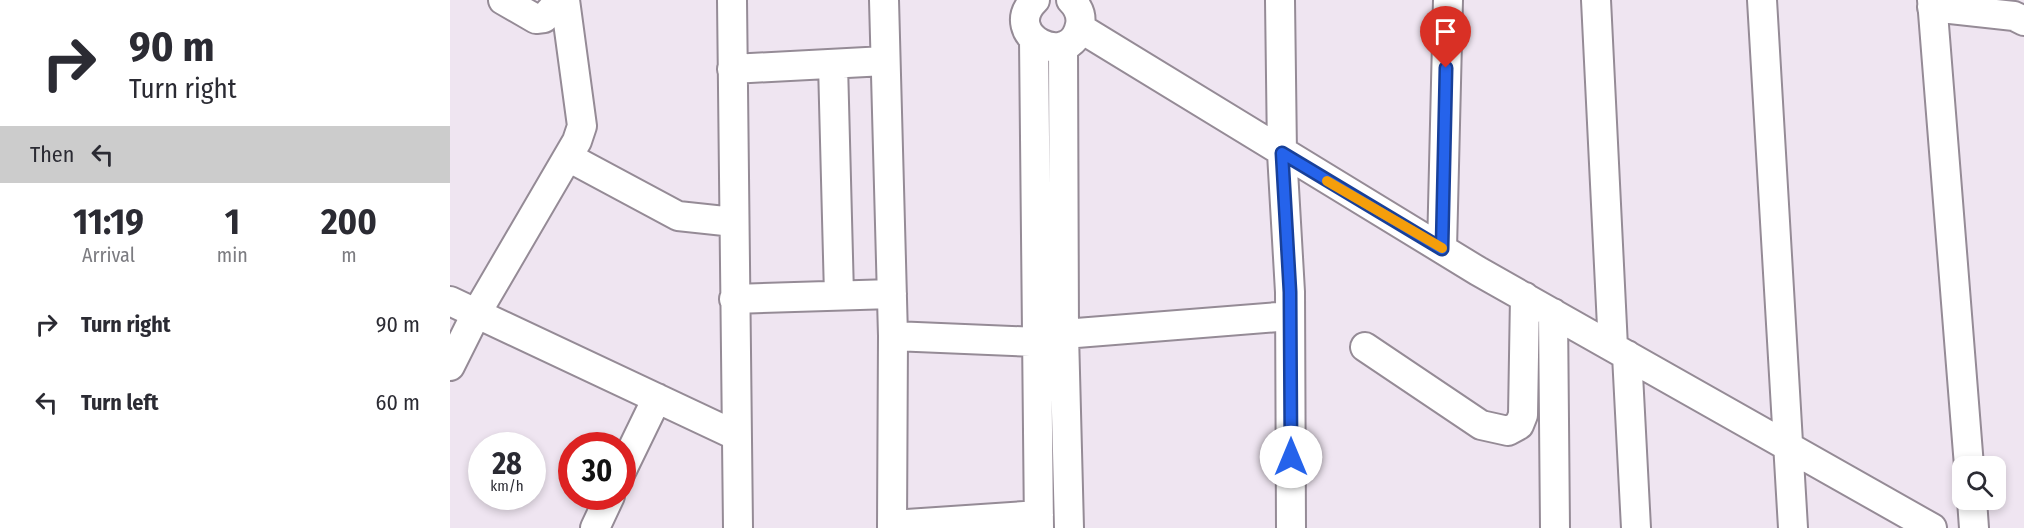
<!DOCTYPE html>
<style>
:root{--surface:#fff;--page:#f2f2f3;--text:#2b2b33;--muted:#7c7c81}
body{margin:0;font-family:"Fira Sans Condensed",sans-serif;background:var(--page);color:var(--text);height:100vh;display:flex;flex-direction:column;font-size:22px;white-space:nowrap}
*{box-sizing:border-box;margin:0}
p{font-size:20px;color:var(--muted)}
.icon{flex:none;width:33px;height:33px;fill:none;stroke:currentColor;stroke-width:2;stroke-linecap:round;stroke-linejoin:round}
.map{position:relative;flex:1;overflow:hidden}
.sheet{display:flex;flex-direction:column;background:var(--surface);width:450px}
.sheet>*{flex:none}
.guide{background:#fff;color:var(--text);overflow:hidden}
.fabs{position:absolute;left:1502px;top:456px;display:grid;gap:12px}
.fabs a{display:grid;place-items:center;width:54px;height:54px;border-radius:12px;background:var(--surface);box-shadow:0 3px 9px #0003;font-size:30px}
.speed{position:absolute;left:18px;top:432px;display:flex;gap:12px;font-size:30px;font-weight:700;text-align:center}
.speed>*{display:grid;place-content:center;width:78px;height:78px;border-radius:50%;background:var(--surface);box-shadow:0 3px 9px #0003;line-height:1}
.speed small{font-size:15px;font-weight:400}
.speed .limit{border:9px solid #d22;background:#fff;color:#111}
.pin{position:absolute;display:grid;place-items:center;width:51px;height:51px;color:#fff;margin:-62px -26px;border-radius:50% 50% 50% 0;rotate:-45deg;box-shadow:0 0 6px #0007}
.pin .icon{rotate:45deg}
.me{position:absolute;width:66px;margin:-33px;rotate:0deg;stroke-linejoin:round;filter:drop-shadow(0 0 4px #0008)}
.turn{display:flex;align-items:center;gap:21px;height:126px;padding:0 30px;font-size:27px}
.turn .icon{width:78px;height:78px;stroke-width:2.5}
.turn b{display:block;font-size:42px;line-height:51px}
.then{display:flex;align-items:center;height:57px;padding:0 30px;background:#0003;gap:12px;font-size:22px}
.eta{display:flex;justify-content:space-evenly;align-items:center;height:102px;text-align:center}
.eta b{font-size:36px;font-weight:700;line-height:42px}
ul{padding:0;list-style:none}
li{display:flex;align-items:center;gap:18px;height:78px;padding:0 30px}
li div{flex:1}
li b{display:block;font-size:22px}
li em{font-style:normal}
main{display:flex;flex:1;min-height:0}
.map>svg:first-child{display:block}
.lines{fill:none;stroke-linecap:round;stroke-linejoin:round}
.minor-casing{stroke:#958b96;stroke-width:32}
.minor{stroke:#fff;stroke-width:28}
.route-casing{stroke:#184099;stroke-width:15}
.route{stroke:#2563eb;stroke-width:10}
.slow{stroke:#f59e0b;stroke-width:10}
</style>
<main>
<section class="sheet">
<div class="guide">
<div class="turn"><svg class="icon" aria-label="right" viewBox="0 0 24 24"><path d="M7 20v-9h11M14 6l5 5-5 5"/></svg><div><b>90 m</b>Turn right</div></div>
<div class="then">Then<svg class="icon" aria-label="left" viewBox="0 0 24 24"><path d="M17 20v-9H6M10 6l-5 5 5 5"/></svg></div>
</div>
<div class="eta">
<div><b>11:19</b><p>Arrival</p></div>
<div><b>1</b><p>min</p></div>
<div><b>200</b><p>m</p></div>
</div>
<ul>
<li><svg class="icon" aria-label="right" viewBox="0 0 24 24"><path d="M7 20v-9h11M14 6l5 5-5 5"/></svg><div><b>Turn right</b></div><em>90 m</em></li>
<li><svg class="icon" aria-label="left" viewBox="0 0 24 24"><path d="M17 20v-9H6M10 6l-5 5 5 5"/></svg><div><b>Turn left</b></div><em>60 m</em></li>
</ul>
</section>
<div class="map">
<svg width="1574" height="528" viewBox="0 0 1574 528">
<rect width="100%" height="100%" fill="#efe5f1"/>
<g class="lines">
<g class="minor-casing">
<path id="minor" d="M 53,0 L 86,19 L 94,18 L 110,0
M 282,0 L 288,528
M 434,0 L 443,336 L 442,528
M 585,0 C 549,35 621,72 630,25 C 632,15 628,7 621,0
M 830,0 L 832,153 L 840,292 L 841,528
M 1146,0 L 1163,347
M 1312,0 L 1343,528
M 1482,0 L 1519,466
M 1482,7 L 1564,16 L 1574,21
M 630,28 L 1028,271 L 1482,528
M 584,40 L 589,528
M 613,46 L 614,334 L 619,528
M 383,64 L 389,295
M 282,69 L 435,61
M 118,157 L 228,216 L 284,222
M 992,249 L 998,0
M 284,299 L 442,294
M 0,301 L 285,435
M 1103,313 L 1105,528
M 614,334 L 840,316
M 443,336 L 587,342
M 915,347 L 1031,425 L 1058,431 L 1069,425 L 1073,415 L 1075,297
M 1177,355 L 1186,528
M 0,366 L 26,314 L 127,141 L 132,126 L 115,0
M 172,470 L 207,398
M 1522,500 L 1524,528
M 442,525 L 589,515
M 145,528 L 160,496"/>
</g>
<use href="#minor" class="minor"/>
</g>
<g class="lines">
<g class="route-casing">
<path id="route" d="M 841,457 L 840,292 L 832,153 L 992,249 L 996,68"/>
</g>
<use href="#route" class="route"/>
<path class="slow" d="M 877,181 L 992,248"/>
</g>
</svg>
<div class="fabs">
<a><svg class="icon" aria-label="search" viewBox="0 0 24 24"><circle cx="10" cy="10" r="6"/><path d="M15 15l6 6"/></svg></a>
</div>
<div class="speed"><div>28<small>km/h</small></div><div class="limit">30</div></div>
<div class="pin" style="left:996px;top:68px;background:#d93025"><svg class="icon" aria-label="arrive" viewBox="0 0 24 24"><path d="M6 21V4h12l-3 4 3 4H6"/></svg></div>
<svg class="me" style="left:841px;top:457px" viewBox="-20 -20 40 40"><circle r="19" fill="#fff"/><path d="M0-13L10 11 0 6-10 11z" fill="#2563eb"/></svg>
</div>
</main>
